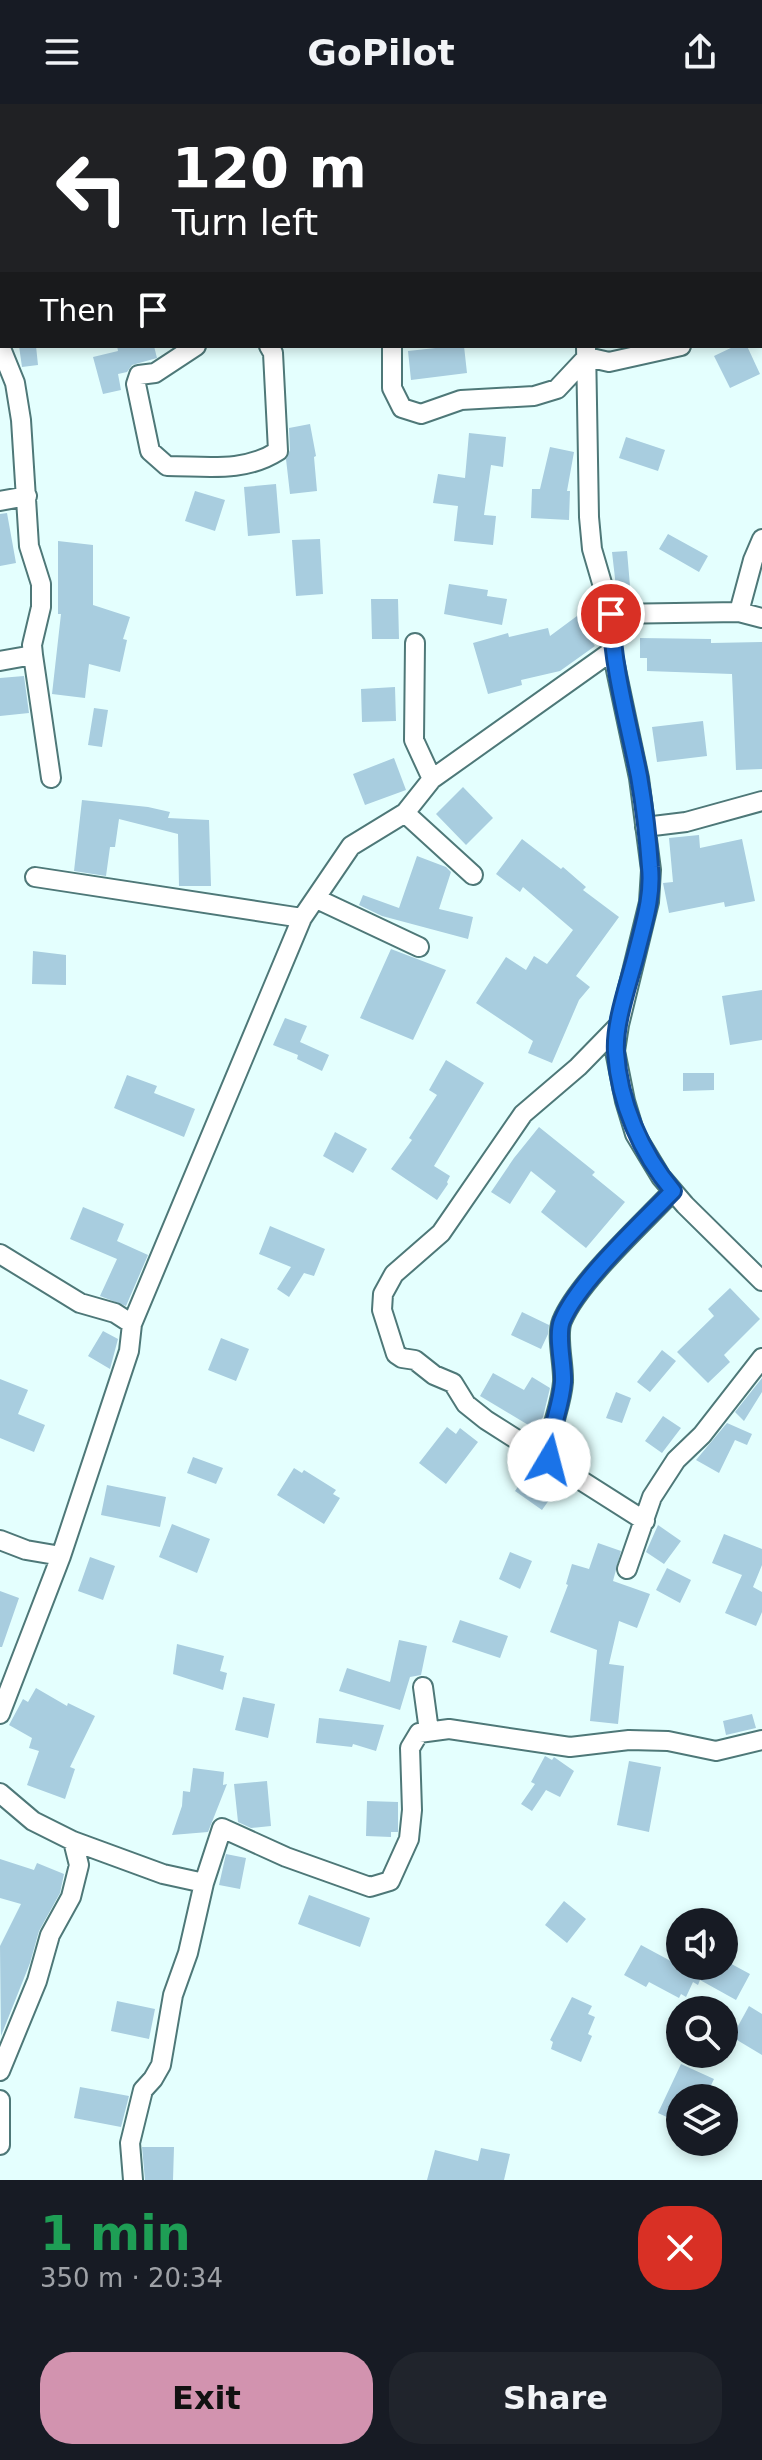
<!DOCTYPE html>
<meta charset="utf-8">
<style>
:root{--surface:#171b24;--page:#20242c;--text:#f1f3f6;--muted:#9ea1a6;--accent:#d293af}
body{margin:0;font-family:"DejaVu Sans",sans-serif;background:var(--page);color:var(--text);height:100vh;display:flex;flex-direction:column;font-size:30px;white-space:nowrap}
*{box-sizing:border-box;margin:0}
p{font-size:26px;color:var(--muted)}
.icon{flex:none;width:44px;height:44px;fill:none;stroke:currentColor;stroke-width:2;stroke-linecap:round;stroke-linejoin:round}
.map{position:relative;height:2076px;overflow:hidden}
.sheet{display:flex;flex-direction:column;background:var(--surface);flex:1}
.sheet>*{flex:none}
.banner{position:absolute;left:0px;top:0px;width:762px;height:244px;box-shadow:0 4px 12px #0003;background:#202124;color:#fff;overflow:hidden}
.buttons{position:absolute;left:666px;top:1804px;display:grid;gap:16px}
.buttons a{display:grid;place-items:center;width:72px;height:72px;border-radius:50%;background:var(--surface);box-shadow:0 4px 12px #0003;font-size:40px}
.pin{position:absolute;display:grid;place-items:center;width:68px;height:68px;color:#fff;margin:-34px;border:4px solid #fff;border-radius:50%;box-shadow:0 2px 8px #0007}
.me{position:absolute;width:88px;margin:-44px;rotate:8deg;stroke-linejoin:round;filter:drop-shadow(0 0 6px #0008)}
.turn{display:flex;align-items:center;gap:28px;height:168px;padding:0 40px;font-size:36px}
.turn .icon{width:104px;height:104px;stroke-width:2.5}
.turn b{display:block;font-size:56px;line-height:68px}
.then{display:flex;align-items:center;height:76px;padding:0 40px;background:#0003;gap:16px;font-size:30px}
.round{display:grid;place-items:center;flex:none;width:84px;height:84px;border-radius:32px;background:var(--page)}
.overview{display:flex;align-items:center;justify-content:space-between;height:136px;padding:0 40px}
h1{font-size:48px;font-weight:700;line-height:60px;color:#1e9e55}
.action{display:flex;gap:16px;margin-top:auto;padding:16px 40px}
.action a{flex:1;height:92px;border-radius:32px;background:var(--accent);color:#111;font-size:32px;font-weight:700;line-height:92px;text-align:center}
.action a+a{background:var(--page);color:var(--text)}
header{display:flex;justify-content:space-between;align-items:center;height:104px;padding:0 40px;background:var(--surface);font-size:36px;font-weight:700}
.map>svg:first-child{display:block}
.building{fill:#a8cddf}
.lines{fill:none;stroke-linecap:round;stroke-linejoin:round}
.minor-casing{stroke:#4e7878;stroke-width:22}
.minor{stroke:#fff;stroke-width:18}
.route-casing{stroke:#114b97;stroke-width:20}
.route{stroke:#1a73e8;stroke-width:14}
</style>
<header><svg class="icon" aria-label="menu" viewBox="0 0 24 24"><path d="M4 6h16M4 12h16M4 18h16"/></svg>GoPilot<svg class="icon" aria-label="share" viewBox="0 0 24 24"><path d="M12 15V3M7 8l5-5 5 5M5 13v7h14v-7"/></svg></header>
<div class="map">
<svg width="762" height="2076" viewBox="0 0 762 2076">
<rect width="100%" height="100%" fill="#e4fffe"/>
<path class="building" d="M 19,242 L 36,242 L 38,261 L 22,263 Z
M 117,242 L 154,242 L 157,254 L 132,261 L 127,268 L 118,270 L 121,286 L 103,290 L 93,253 L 118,247 Z
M 454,242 L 464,242 L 467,269 L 411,276 L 408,247 Z
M 735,242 L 747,242 L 760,270 L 730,284 L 714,252 Z
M 310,320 L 316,352 L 314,353 L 317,387 L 290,390 L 286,355 L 290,346 L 289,324 Z
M 469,329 L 506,333 L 503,363 L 491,361 L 484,411 L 496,412 L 493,441 L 454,437 L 458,402 L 433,399 L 438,370 L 465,374 Z
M 626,333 L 665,346 L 658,367 L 619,354 Z
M 550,343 L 574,348 L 567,387 L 570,387 L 569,416 L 531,414 L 532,385 L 540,385 Z
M 276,380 L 280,429 L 248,432 L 244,383 Z
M 195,387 L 225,396 L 215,427 L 185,417 Z
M 7,409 L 16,459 L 0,462 L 0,410 Z
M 668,430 L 708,452 L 699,468 L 659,445 Z
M 320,435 L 323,490 L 296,492 L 292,436 Z
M 58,437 L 93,441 L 93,501 L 130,513 L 123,535 L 127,536 L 120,568 L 89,560 L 85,594 L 52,590 L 61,510 L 58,510 Z
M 627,447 L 630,482 L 616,483 L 612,448 Z
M 449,480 L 488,486 L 487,492 L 507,495 L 502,521 L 444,510 Z
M 371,495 L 398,495 L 399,535 L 372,535 Z
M 577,512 L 590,529 L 587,531 L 595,542 L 560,567 L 521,576 L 522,581 L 488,590 L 473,539 L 508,529 L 509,533 L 548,524 L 550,532 Z
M 640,534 L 711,535 L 711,539 L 762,538 L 762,665 L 736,666 L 732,570 L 647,567 L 647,554 L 640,554 Z
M 24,572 L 29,609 L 0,612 L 0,574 Z
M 395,583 L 396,617 L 362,618 L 361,585 Z
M 94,604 L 108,606 L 102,643 L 88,641 Z
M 703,617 L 707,652 L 657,658 L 652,623 Z
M 394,654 L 406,686 L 365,701 L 353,670 Z
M 463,683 L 493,714 L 466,741 L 436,710 Z
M 82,696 L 148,703 L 170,708 L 168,714 L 209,716 L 211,782 L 179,782 L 178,730 L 119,715 L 115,743 L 110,743 L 106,772 L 74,767 Z
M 699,731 L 700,744 L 742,735 L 755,797 L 725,803 L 724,798 L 669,809 L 663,779 L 673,778 L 669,734 Z
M 522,735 L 561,765 L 563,763 L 586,783 L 583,786 L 619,813 L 576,872 L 590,883 L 579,896 L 552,959 L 528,949 L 533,937 L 476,899 L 506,853 L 526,866 L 534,852 L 547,860 L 573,826 L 523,783 L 520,788 L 496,770 Z
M 417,752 L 446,763 L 451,768 L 439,805 L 473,813 L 468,835 L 382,812 L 359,801 L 363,791 L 399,804 Z
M 391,845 L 446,866 L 413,936 L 360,914 Z
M 33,847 L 66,851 L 66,881 L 32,880 Z
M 762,886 L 762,936 L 730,941 L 722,892 Z
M 285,914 L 307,922 L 300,938 L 329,951 L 322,967 L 297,955 L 298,951 L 273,941 Z
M 446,956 L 484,979 L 434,1062 L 450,1072 L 447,1078 L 448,1080 L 437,1096 L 391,1065 L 412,1036 L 409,1034 L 437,991 L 429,986 Z
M 683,969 L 714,969 L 714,986 L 683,987 Z
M 127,971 L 157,982 L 154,989 L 195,1005 L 184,1033 L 114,1004 Z
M 539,1023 L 595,1068 L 592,1071 L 625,1098 L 586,1144 L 541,1108 L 556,1087 L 531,1067 L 510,1100 L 491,1088 L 514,1054 Z
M 335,1028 L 367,1045 L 353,1069 L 323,1052 Z
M 83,1103 L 124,1120 L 117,1137 L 148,1151 L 126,1202 L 100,1192 L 117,1155 L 70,1135 Z
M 270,1122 L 325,1145 L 314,1172 L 304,1169 L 289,1193 L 277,1185 L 291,1163 L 259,1150 Z
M 730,1184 L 760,1215 L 724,1251 L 730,1258 L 708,1279 L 677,1248 L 714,1212 L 708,1205 Z
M 522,1208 L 549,1221 L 548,1230 L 541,1245 L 511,1231 Z
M 103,1227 L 118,1235 L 110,1265 L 88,1252 Z
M 221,1234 L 249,1245 L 236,1277 L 208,1266 Z
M 662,1246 L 676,1257 L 650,1288 L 637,1278 Z
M 493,1269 L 524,1286 L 532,1273 L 550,1284 L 543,1313 L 535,1325 L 480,1292 Z
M 762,1274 L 762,1288 L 744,1317 L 735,1308 Z
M 0,1275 L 28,1286 L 18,1310 L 45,1321 L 34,1348 L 0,1334 Z
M 616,1288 L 631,1294 L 622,1319 L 606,1314 Z
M 663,1312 L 681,1324 L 662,1349 L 645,1337 Z
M 727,1319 L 752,1330 L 747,1341 L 735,1336 L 719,1369 L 696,1356 Z
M 447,1323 L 456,1330 L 460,1324 L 478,1338 L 446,1380 L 419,1359 Z
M 193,1353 L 223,1364 L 216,1380 L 187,1369 Z
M 532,1362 L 559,1382 L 542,1406 L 515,1387 Z
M 294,1364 L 302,1369 L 304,1366 L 336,1386 L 333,1390 L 340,1394 L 324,1420 L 277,1391 Z
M 107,1381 L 166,1393 L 160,1423 L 101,1411 Z
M 172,1420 L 210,1435 L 197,1469 L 159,1453 Z
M 658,1421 L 681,1437 L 664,1460 L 646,1448 Z
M 724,1430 L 762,1445 L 762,1461 L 753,1483 L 762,1488 L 762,1508 L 756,1522 L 725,1509 L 742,1471 L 712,1459 Z
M 598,1439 L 621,1447 L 613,1477 L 650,1490 L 637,1524 L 619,1517 L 609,1560 L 624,1562 L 618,1620 L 590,1617 L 597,1546 L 550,1528 L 568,1481 L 566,1480 L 572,1460 L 589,1465 Z
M 510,1448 L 532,1457 L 520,1485 L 499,1475 Z
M 90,1453 L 115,1462 L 103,1496 L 78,1487 Z
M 667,1464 L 691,1476 L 680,1499 L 656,1486 Z
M 0,1487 L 19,1494 L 2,1543 L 0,1543 Z
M 460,1516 L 508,1532 L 500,1554 L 452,1538 Z
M 399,1536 L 427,1542 L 421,1571 L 410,1573 L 400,1606 L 339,1587 L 347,1564 L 390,1578 Z
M 177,1540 L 224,1552 L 220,1567 L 227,1569 L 223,1586 L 173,1570 Z
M 36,1584 L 67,1602 L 68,1599 L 95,1612 L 70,1663 L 75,1665 L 65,1695 L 27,1681 L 39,1647 L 29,1644 L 32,1634 L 9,1621 L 23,1595 L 28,1598 Z
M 243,1593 L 275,1600 L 268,1634 L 235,1626 Z
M 752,1610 L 756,1624 L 726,1631 L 723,1617 Z
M 319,1614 L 384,1621 L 376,1647 L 353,1640 L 352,1643 L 316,1639 Z
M 545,1652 L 552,1656 L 554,1653 L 574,1667 L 560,1693 L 546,1686 L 532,1707 L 521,1700 L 535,1680 L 531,1678 Z
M 629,1657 L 661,1663 L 649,1728 L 617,1721 Z
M 193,1664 L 224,1668 L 223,1681 L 227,1680 L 208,1728 L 172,1731 L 182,1702 L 183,1687 L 190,1688 Z
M 267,1677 L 271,1722 L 251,1724 L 238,1718 L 234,1680 Z
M 367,1697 L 398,1698 L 398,1728 L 391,1728 L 391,1733 L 366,1732 Z
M 226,1750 L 246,1754 L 240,1785 L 219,1781 Z
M 0,1755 L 34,1766 L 37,1759 L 64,1770 L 60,1789 L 39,1827 L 30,1859 L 1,1932 L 0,1842 L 21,1800 L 0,1794 Z
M 309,1791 L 370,1814 L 360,1843 L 298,1820 Z
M 564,1797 L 586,1815 L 567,1839 L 545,1821 Z
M 641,1841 L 680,1862 L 724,1862 L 724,1856 L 750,1870 L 736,1896 L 700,1876 L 698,1881 L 693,1878 L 686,1893 L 681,1890 L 679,1894 L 649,1878 L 646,1883 L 624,1871 Z
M 572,1893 L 592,1902 L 588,1910 L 595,1913 L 588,1930 L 592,1932 L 581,1958 L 551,1945 L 553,1938 L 550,1936 Z
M 117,1897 L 155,1905 L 149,1935 L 111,1927 Z
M 749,1902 L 762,1910 L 762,1951 L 732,1933 Z
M 681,1960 L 714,1975 L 705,1994 L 680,1994 L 680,2019 L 658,2009 Z
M 80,1983 L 129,1992 L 121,2023 L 74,2014 Z
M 142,2043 L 174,2043 L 173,2076 L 145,2076 Z
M 481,2044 L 510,2050 L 504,2076 L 427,2076 L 435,2046 L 478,2057 Z"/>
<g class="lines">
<g class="minor-casing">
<path id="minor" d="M 249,0 L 249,2
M 580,0 L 580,2
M 0,242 L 15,279 L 21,316 L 29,442 L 41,480 L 41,503 L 32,541 L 33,551 L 0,557
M 196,242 L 155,269 L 139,271 L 136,280 L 150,347 L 167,362 C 206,362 244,369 278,347 L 273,249 L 269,242
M 392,242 L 392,284 L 402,304 L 421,310 L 461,296 L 534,292 L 557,285 L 587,253 L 609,258 L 681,242
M 586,242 L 589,413 L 592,445 L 611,510 L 612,547 L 639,674 L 651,766 L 649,798 L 619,921 L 615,947 L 625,997 L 635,1030 L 661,1073 L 685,1101 L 762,1177
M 0,397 L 27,392
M 739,508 L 753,456 L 762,435
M 611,510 L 739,508 L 762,514
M 415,539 L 414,636 L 432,675
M 33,551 L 51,674
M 405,709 L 473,771
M 645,723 L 686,718 L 762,697
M 35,773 L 302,814
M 317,795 L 419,843
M 619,921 L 578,963 L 523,1010 L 441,1129 L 394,1170 L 383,1190 L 382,1206 L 396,1250 L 402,1254 L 415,1256 L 434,1271 L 453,1279 L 466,1300 L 486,1316 L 645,1417
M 0,1150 L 80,1199 L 115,1209 L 132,1220
M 549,1356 C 547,1329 561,1305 563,1278 C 564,1261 556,1232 562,1217 C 578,1178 643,1119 673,1087
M 0,1436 L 26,1446 L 61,1452
M 627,1465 L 652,1393 L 676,1356 L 702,1331 L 762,1254
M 423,1583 L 429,1627
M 0,1610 L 61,1452 L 129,1247 L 132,1220 L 302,814 L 351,742 L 405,709 L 432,675 L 612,547
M 0,1689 L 33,1717 L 73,1737 L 163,1770 L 204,1779 L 188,1849 L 173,1891 L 161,1961 L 153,1975 L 143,1986 L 130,2039 L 133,2076
M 204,1779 L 222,1724 L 286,1753 L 370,1783 L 390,1777 L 409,1735 L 412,1706 L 410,1644 L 419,1629 L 449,1625 L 570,1643 L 629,1636 L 668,1637 L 716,1647 L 762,1636
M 0,1967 L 37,1877 L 50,1831 L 71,1793 L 79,1761 L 73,1737
M 0,1996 L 0,2041"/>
</g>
<use href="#minor" class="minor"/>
</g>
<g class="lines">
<g class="route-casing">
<path id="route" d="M 549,1356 C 548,1329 561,1305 563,1278 C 564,1261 556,1232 562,1217 C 578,1178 642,1119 673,1087 C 641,1049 619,998 616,948 C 614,918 630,876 637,847 C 644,819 653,792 650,763 C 648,733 644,701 639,672 C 628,617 613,566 611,510"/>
</g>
<use href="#route" class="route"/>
</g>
</svg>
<div class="buttons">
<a><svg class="icon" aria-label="sound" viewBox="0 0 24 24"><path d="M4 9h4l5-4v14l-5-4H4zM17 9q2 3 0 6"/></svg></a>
<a><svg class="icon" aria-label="search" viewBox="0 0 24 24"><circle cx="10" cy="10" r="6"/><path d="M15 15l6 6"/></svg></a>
<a><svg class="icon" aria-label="layers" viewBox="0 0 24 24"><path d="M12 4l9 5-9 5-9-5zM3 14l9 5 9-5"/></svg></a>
</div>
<div class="pin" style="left:611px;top:510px;background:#d93025"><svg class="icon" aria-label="arrive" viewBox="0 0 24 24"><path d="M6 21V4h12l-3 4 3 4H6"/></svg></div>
<svg class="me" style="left:549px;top:1356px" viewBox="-20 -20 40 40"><circle r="19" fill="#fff"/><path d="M0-13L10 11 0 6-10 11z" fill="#1a73e8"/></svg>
<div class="banner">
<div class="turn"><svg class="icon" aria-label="left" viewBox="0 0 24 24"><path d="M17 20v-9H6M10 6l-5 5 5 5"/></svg><div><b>120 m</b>Turn left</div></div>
<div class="then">Then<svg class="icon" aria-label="arrive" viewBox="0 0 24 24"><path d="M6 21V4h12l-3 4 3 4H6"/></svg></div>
</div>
</div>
<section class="sheet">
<div class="overview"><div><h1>1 min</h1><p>350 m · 20:34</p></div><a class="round" style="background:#d93025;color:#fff"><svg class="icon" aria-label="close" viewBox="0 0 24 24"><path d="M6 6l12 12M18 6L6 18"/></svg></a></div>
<div class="action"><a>Exit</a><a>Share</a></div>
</section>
